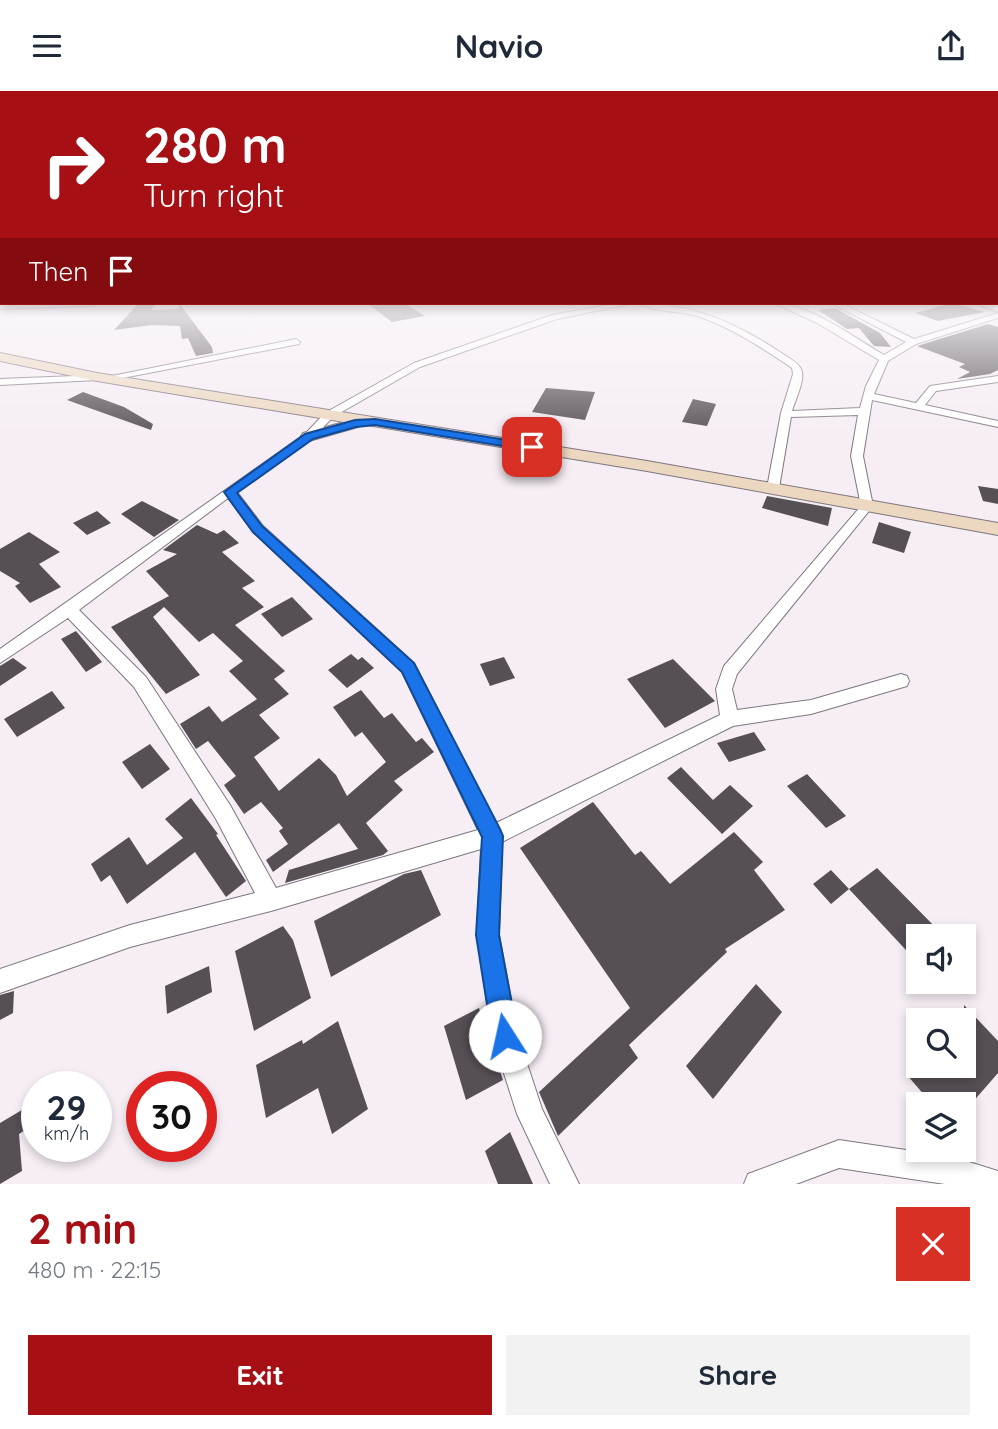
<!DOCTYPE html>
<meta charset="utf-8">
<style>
:root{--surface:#fff;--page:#f2f2f3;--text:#1f2937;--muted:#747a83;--accent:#a60f14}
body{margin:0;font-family:Quicksand,sans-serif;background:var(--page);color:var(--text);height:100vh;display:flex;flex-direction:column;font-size:26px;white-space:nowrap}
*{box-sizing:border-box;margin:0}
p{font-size:23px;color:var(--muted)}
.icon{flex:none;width:38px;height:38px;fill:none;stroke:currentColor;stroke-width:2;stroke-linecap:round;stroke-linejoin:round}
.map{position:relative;height:1093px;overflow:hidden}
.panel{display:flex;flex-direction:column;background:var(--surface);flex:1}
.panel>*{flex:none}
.top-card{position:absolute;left:0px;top:0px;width:999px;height:214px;box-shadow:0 4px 10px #0003;background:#a60f14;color:#fff;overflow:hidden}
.buttons{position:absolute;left:906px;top:833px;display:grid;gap:14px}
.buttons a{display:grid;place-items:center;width:70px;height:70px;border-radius:0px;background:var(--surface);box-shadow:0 4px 10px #0003;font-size:35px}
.speed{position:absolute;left:21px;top:980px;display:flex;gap:14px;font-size:35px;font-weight:700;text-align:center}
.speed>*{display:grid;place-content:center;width:91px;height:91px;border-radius:50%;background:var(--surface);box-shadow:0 4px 10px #0003;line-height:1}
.speed small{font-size:18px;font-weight:400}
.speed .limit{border:10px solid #d22;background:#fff;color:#111}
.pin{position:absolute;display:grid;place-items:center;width:60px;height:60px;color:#fff;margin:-30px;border-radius:14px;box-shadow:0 4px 10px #0006}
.me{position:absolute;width:77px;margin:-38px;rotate:350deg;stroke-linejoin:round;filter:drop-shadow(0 0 5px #0008)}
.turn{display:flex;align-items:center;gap:24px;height:147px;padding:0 28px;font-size:32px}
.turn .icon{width:91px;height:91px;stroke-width:2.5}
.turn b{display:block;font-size:49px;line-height:60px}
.then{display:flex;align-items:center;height:66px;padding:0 28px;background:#0003;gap:14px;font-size:26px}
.round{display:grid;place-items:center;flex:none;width:74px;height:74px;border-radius:0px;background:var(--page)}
.headline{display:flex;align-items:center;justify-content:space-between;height:119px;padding:0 28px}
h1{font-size:42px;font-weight:700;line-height:52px;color:var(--accent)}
.primary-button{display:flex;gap:14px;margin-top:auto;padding:14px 28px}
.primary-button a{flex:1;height:80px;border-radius:0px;background:var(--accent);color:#fff;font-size:28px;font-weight:700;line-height:80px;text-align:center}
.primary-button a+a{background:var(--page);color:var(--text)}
header{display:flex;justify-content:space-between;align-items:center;height:91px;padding:0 28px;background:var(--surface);font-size:32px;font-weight:700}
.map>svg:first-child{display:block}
.building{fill:#564f55}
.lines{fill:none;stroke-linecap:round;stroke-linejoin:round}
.street-casing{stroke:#7e777e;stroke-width:2}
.secondary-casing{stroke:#7e777e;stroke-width:2}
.street{fill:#fff;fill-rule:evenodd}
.secondary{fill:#ecd7c0;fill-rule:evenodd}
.route{fill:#1a73e8;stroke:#114b97;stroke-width:2}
</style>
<header><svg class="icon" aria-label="menu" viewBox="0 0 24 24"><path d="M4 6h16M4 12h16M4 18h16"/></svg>Navio<svg class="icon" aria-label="share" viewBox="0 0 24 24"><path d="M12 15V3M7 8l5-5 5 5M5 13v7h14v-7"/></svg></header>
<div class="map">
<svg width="998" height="1093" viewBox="0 0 998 1093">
<rect width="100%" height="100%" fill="#f6edf5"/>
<path class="building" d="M 157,212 L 151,219 L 179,218 L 179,212 L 212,256 L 213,262 L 196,265 L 188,247 L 182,248 L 180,235 L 152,234 L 114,239 L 138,213 Z
M 367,212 L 404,212 L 425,225 L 392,231 Z
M 952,212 L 985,221 L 938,230 L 915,222 Z
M 835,217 L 880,242 L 891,256 L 874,255 L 859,237 L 847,238 L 818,219 Z
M 988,233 L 998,236 L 998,279 L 990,283 L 957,288 L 970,281 L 959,276 L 965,273 L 917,255 Z
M 546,297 L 595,301 L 585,329 L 532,321 Z
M 83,301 L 124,316 L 153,333 L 151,339 L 67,309 Z
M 693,308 L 716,313 L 707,335 L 682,331 Z
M 978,395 L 998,398 L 998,413 L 983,410 Z
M 767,405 L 832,417 L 828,435 L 762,417 Z
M 142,410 L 179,429 L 154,446 L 121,423 Z
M 97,420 L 111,432 L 87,444 L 73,432 Z
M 879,431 L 911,441 L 904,462 L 872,452 Z
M 197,434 L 217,443 L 224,439 L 239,452 L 222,461 L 255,490 L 242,497 L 264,516 L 235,534 L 285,580 L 274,588 L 289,603 L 259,624 L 280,647 L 254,666 L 279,700 L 319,667 L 336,684 L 347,705 L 386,671 L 362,641 L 355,646 L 333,616 L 361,599 L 384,627 L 392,622 L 416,651 L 422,647 L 434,661 L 394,690 L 403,699 L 366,732 L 388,760 L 383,764 L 285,792 L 289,779 L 358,758 L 339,732 L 273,781 L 266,769 L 288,753 L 279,740 L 283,737 L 261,711 L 244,723 L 224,694 L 236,685 L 208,650 L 196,658 L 180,633 L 209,615 L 222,631 L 257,608 L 229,580 L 243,570 L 213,542 L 199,551 L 164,516 L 153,526 L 200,584 L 166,603 L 111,536 L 169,505 L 146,480 L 177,463 L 163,459 Z
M 29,441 L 60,461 L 39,473 L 61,496 L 30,512 L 15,495 L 20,492 L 0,480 L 0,458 Z
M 292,506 L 313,528 L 282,546 L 261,523 Z
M 76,540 L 102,571 L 86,581 L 61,548 Z
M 351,563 L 358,569 L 362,566 L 374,577 L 347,597 L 328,579 Z
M 504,566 L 515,587 L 490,595 L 480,573 Z
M 13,567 L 27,577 L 0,595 L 0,575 Z
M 673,568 L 715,610 L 665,637 L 627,588 Z
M 52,600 L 65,617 L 17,646 L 4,628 Z
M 754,641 L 766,659 L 729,671 L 717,652 Z
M 150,653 L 170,678 L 142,698 L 122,671 Z
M 681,676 L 713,709 L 730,694 L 753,715 L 722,743 L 667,687 Z
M 807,683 L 846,725 L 826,737 L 787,695 Z
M 191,707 L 218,743 L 216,744 L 246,790 L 226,806 L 195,761 L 127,813 L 110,784 L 101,791 L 91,773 L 129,746 L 147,774 L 183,747 L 165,728 Z
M 593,711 L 635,764 L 641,760 L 670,793 L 734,741 L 763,771 L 754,779 L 785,819 L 725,858 L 727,861 L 629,954 L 638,967 L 558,1045 L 539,1001 L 630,917 L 520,757 Z
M 877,777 L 944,845 L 919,845 L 919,873 L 849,798 Z
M 421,779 L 441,824 L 331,886 L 314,830 L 404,783 Z
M 831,779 L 849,798 L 831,813 L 813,793 Z
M 283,835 L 293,849 L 311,907 L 254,940 L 235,860 Z
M 209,875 L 212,901 L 167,923 L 165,895 Z
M 756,893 L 782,921 L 713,1008 L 686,975 Z
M 14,900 L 13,922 L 0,929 L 0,904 Z
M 964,914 L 998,950 L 998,982 L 971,1013 L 932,1013 L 907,984 L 915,975 L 964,975 Z
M 479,917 L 503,989 L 466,1009 L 444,935 Z
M 338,930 L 368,1018 L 332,1043 L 318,997 L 266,1027 L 256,974 L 302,949 L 303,953 Z
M 37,1010 L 37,1032 L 19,1043 L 22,1080 L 0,1093 L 0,1032 Z
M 510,1041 L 533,1093 L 498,1093 L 485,1060 Z"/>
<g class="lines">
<g class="street-casing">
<path id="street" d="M 619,212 L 635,212 L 557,228 L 420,276 L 333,326 L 313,347 L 237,401 L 263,435 L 414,572 L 496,732 L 720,624 L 716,598 L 724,575 L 861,415 L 851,365 L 858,324 L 791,326 L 779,397 L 773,401 L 769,400 L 767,397 L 781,322 L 793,283 L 792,277 C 762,257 731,236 697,225 C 679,220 653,221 639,212 C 691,212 738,233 780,261 C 787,266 798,271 801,278 C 806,288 795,309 792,320 L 860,317 L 866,295 L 879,269 L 817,232 L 774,212 C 808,212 855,247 884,264 L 906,251 L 831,212 L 841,212 L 914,248 L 998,222 L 998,227 L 916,253 L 888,270 L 874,303 L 916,312 L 930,295 L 998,285 L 998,291 L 936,300 L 925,314 L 998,330 L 998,336 L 872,309 L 863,365 L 873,415 L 737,583 L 732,598 L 737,619 L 811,609 L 901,583 L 907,585 L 909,590 L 907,595 L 811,623 L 733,635 L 502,751 L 499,844 L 518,945 L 542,1018 L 579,1093 L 550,1093 L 517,1023 L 492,945 L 477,844 L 481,758 L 271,820 L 130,856 L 0,902 L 0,878 L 130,834 L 255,802 L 216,728 L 134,596 L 68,527 L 0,572 L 0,558 L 305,343 L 325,322 L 414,272 L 552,224 ZM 228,407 L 253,441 L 402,581 L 478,739 L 276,797 L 230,714 L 146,586 L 79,519 Z
M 975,212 L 986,212 L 998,216 L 998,221 Z
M 296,248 L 300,251 L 299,253 L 107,290 L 102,287 Z
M 100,284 L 102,286 L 97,289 L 0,294 L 0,288 Z
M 839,1049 L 953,1066 L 998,1080 L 998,1093 L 945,1093 L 839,1077 L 796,1093 L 744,1093 L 748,1083 Z"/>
</g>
<g class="secondary-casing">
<path id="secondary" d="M 0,212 L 98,212 L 92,215 L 0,218 Z
M 0,262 L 97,282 L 647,370 L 998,432 L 998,444 L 647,380 L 361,333 L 358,336 L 309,350 L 301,345 L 303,342 L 344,331 L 97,290 L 0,270 Z"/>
</g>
<use href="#street" class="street"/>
<use href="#secondary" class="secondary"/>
</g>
<linearGradient id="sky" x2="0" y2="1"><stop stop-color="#68b4e8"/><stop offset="0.57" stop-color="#fbf7fa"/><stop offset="1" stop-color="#fbf7fa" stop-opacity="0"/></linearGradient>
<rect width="998" height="352" fill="url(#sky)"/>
<path class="route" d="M 375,328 L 532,353 L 538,356 L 532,360 L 375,334 L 356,336 L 313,348 L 237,402 L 262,435 L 414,572 L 500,738 L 503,745 L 499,844 L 518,945 L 514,954 L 505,958 L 496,954 L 492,945 L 476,844 L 482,746 L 402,581 L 253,441 L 224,401 L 305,343 L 355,329 Z"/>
</svg>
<div class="buttons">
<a><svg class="icon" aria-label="sound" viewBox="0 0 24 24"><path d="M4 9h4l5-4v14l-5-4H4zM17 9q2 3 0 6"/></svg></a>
<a><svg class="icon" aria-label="search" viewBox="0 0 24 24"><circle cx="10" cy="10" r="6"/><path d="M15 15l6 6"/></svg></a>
<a><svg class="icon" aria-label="layers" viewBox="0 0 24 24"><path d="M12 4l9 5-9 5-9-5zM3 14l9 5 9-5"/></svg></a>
</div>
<div class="speed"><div>29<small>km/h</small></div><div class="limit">30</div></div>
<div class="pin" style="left:532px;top:356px;background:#d93025"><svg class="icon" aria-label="arrive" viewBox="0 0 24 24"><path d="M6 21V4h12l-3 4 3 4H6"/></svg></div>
<svg class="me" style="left:505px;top:945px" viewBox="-20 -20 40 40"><circle r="19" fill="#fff"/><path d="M0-13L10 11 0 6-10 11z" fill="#1a73e8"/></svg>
<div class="top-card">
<div class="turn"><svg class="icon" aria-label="right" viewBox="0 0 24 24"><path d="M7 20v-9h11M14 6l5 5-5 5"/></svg><div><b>280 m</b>Turn right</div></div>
<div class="then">Then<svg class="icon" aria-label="arrive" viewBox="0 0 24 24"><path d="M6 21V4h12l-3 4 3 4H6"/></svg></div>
</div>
</div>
<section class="panel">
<div class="headline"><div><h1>2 min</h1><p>480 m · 22:15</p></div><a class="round" style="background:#d93025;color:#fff"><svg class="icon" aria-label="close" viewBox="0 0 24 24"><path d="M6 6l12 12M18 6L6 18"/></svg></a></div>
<div class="primary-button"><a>Exit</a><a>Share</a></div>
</section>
